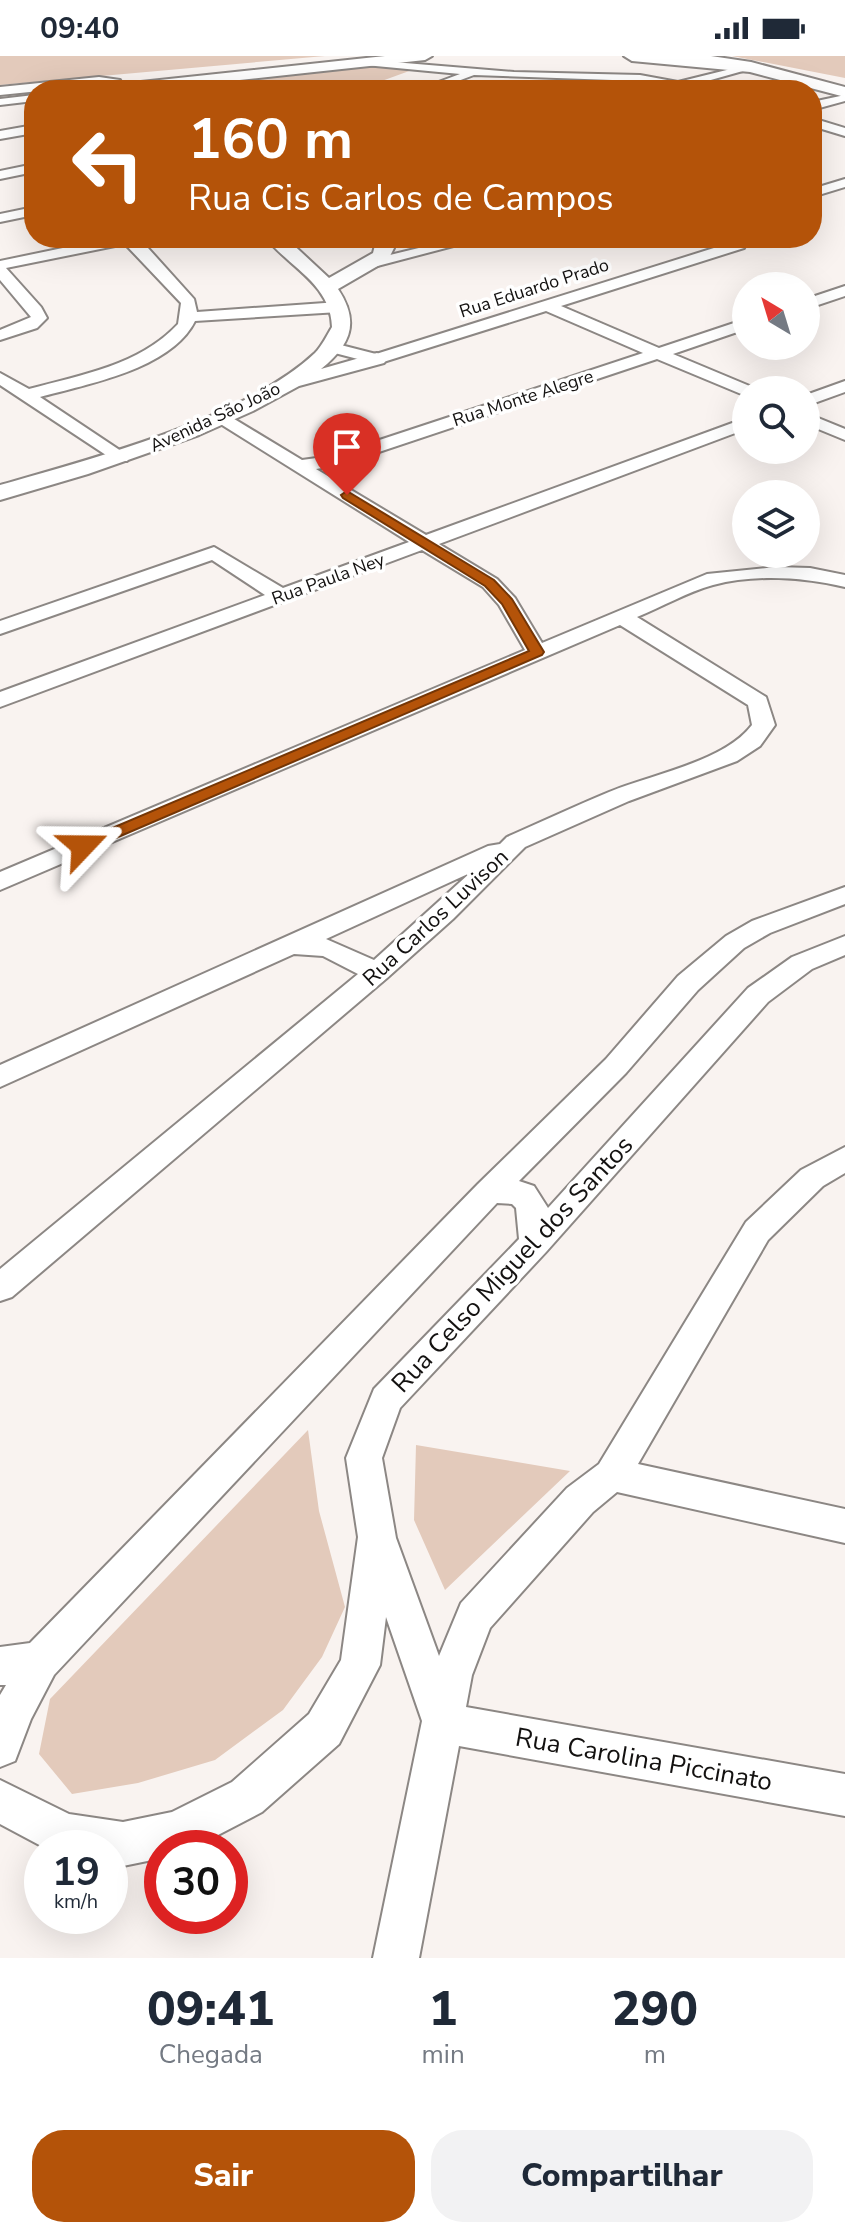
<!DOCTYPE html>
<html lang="pt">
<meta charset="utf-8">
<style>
:root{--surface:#fff;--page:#f2f2f3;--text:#1f2937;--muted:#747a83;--accent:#b45309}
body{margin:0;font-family:"Nunito Sans",sans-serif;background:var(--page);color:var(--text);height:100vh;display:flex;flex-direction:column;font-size:30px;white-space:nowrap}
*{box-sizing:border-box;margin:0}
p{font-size:26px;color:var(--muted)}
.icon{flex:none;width:44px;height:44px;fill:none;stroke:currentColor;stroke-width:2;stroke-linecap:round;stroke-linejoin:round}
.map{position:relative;height:1902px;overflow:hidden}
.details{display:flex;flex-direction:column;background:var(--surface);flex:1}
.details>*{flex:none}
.banner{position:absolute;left:24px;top:24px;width:798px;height:168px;border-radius:32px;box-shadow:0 8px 32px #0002;background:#b45309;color:#fff;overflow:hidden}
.needle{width:52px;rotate:322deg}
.fabs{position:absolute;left:732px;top:216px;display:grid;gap:16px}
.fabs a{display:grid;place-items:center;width:88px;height:88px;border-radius:50%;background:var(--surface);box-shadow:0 8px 32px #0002;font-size:40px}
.speed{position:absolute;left:24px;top:1774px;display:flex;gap:16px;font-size:40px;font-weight:700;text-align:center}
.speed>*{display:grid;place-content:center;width:104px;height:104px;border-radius:50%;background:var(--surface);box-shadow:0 8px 32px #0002;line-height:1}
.speed small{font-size:20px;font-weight:400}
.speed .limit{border:12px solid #d22;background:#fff;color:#111}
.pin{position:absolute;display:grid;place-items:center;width:68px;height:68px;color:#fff;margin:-82px -34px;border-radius:50% 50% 50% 0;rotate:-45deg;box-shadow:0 0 8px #0007}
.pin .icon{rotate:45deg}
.me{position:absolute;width:88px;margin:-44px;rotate:67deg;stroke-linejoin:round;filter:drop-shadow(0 0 6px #0008)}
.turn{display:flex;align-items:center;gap:28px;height:168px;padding:0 32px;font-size:36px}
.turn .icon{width:104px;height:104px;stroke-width:2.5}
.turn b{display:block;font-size:56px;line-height:68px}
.eta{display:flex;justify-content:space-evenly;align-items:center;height:136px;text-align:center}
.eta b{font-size:48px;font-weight:800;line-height:56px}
.action{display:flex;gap:16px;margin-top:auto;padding:16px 32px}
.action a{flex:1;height:92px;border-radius:32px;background:var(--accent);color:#fff;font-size:32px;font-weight:800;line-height:92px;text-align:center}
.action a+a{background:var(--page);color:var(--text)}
.status{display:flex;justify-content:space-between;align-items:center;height:56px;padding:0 40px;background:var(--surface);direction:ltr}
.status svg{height:22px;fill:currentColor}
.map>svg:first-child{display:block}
.green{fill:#e3cabb}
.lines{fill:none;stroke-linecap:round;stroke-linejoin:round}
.minor-casing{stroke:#8c8784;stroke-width:4}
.major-casing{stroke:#8c8784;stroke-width:4}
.highway-casing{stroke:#8c8784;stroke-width:4}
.minor{fill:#fff;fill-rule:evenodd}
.major{fill:#fff;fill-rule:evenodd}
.highway{fill:#fff;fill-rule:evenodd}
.route{fill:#b45309;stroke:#753606;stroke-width:2}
.labels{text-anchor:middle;stroke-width:7;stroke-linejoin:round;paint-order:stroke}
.far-street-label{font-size:18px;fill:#131110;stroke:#fff}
.street-label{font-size:22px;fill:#131110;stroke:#fff}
.near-street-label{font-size:26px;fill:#131110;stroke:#fff}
</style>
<div class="status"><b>09:40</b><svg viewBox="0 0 49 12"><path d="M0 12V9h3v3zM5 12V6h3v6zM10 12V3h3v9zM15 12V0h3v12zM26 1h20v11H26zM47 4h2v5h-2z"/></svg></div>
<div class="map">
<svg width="845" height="1902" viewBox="0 0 845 1902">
<rect width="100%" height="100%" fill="#f9f3f0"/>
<path class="green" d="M 0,0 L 325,0 L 0,29 Z
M 732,0 L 845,0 L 845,22 Z
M 364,10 L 412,14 L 357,34 L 133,34 Z
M 308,1374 L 319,1455 L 345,1551 L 322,1601 L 283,1654 L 215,1704 L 138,1727 L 72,1738 L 39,1698 L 50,1643 Z
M 416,1389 L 570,1415 L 445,1534 L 414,1464 Z"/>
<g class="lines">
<g class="minor-casing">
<path id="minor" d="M 369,4 L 514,16 L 640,19 L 678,26 L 751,8 L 757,11 L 693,29 L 709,34 L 685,34 L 640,25 L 474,19 L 434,34 L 417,34 L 460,18 L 365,9 L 364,7 Z
M 34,39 L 34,45 L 0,49 L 0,43 Z
M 845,39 L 845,45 L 812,54 L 812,46 Z
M 812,62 L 845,72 L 845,80 L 812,70 Z
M 34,69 L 34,77 L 0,83 L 0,75 Z
M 34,108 L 34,116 L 0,123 L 0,115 Z
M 845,123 L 845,131 L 812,141 L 812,133 Z
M 34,151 L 34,159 L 0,166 L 0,158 Z
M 111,182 L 139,182 L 194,243 L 197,256 L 339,246 L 347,251 L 339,256 L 195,265 C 171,313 88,328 40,341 L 130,401 L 127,405 L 115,405 L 0,329 L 0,317 L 29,333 C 81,319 140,309 178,268 L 181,247 L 125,188 L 6,212 L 41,251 L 47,262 L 37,272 L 0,284 L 0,274 L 31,261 L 0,224 L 0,205 Z
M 460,182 L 484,182 L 366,213 L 359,209 L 361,206 Z
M 735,182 L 749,182 L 744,192 L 561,250 L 659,292 L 746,263 L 746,273 L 673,298 L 752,331 L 754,334 L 746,334 L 746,340 L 657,303 L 340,409 L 316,413 L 426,479 L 746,362 L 746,373 L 439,488 L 497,523 L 515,542 L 542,587 L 707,518 L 776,511 L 810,512 L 845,519 L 845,531 C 803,521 755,518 713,529 C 687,536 662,551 637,561 L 766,641 L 775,669 L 760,690 L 737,705 L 629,745 L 525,791 L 453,863 L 387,922 L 12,1241 L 0,1245 L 0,1213 L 358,918 L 323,900 L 294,898 L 0,1031 L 0,1009 L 488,790 L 500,788 L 507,781 C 541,766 575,750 609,736 C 652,718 724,706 752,669 L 748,649 L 620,569 L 0,834 L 0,816 L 525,594 L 499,549 L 483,531 L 422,494 L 0,651 L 0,636 L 265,539 L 212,504 L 0,578 L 0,565 L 214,491 L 283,532 L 409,486 L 211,362 L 220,357 L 226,358 L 302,404 L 331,400 L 643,297 L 546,255 L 377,308 L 327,295 L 325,292 L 333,287 L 376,298 L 733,186 ZM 470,817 L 374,904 L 326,883 Z
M 845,230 L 845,240 L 806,253 L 806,243 Z
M 845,325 L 845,336 L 806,350 L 806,339 Z
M 806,357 L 845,373 L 845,384 L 806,368 Z
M 845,831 L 845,848 L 770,877 L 744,892 L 698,934 L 626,1017 L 519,1125 L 534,1130 L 548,1152 L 748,932 L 792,901 L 845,880 L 845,899 L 812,913 L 768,946 L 546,1196 L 400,1352 L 382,1402 L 396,1482 L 439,1600 L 461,1547 L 567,1432 L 599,1408 L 746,1166 L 801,1114 L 845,1091 L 845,1117 L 823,1130 L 768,1184 L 638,1408 L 845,1453 L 845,1487 L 617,1436 L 593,1456 L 490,1572 L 472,1619 L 466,1651 L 845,1718 L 845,1760 L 459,1690 L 419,1902 L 373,1902 L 422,1665 L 386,1561 L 380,1609 L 339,1688 L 262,1756 L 193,1792 L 162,1792 L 162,1802 L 123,1810 L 110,1808 L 110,1792 L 45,1792 L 0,1768 L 0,1724 L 69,1758 L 123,1766 L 172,1756 L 232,1726 L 309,1658 L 341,1604 L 358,1481 L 346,1402 L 374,1333 L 519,1183 L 516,1152 L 512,1148 L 497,1147 L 54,1619 L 31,1663 L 15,1705 L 0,1711 L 0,1639 L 6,1629 L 0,1629 L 0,1591 L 30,1587 L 478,1128 L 606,1003 L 678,920 L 726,880 L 752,865 Z"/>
</g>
<g class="major-casing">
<path id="major" d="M 385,0 L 432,0 L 425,4 L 146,34 L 98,34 L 104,30 L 99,29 L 0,39 L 0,31 L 99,21 L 120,24 L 122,28 Z
M 266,182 L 286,182 L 329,222 L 373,197 L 375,189 L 366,182 L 390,182 L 394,192 L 388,204 L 338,233 C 360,266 351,289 321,313 L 377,297 L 387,303 L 384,307 L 299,330 L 253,355 L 199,379 L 88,418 L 0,444 L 0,429 C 92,403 246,362 315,297 C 322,290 327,279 332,271 C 331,228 289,211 266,182 Z"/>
</g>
<g class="highway-casing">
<path id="highway" d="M 624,0 L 711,0 L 751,6 L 845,31 L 845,41 L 750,16 L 632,5 Z"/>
</g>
<use href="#minor" class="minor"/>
<use href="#major" class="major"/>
<use href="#highway" class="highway"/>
</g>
<path class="route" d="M 347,435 L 494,524 L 512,543 L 544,596 L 542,599 L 88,794 L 77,794 L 77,787 L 529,595 L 502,548 L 485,530 L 343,442 L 341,439 Z"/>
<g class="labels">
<g class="far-street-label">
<text transform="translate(534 232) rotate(-18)" y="6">Rua Eduardo Prado</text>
<text transform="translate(523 342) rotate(-18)" y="6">Rua Monte Alegre</text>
<text transform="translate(215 361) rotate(-25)" y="6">Avenida São João</text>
<text transform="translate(328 523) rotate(-20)" y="6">Rua Paula Ney</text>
</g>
<g class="street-label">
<text transform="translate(435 861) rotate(-43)" y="8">Rua Carlos Luvison</text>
</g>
<g class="near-street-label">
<text transform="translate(512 1208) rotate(-47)" y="9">Rua Celso Miguel dos Santos</text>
<text transform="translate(644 1703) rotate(10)" y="9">Rua Carolina Piccinato</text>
</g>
</g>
</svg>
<div class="fabs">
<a><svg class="needle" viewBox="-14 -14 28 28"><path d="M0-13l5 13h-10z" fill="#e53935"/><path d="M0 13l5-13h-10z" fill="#747a83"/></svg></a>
<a><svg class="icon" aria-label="search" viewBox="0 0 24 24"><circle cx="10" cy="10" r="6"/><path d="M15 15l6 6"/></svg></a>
<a><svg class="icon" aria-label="layers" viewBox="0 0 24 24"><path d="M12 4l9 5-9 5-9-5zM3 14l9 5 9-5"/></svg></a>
</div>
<div class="speed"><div>19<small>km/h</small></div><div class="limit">30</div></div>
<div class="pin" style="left:347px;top:439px;background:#d93025"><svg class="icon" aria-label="arrive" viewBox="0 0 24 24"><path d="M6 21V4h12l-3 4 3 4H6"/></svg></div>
<svg class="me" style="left:83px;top:790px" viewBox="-20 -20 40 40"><path d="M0-17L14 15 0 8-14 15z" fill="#b45309" stroke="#fff" stroke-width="4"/></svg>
<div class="banner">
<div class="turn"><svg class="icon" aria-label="left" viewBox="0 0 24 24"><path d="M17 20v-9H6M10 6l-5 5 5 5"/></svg><div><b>160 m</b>Rua Cis Carlos de Campos</div></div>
</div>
</div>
<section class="details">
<div class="eta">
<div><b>09:41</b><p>Chegada</p></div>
<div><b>1</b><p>min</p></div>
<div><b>290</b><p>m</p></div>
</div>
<div class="action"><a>Sair</a><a>Compartilhar</a></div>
</section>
